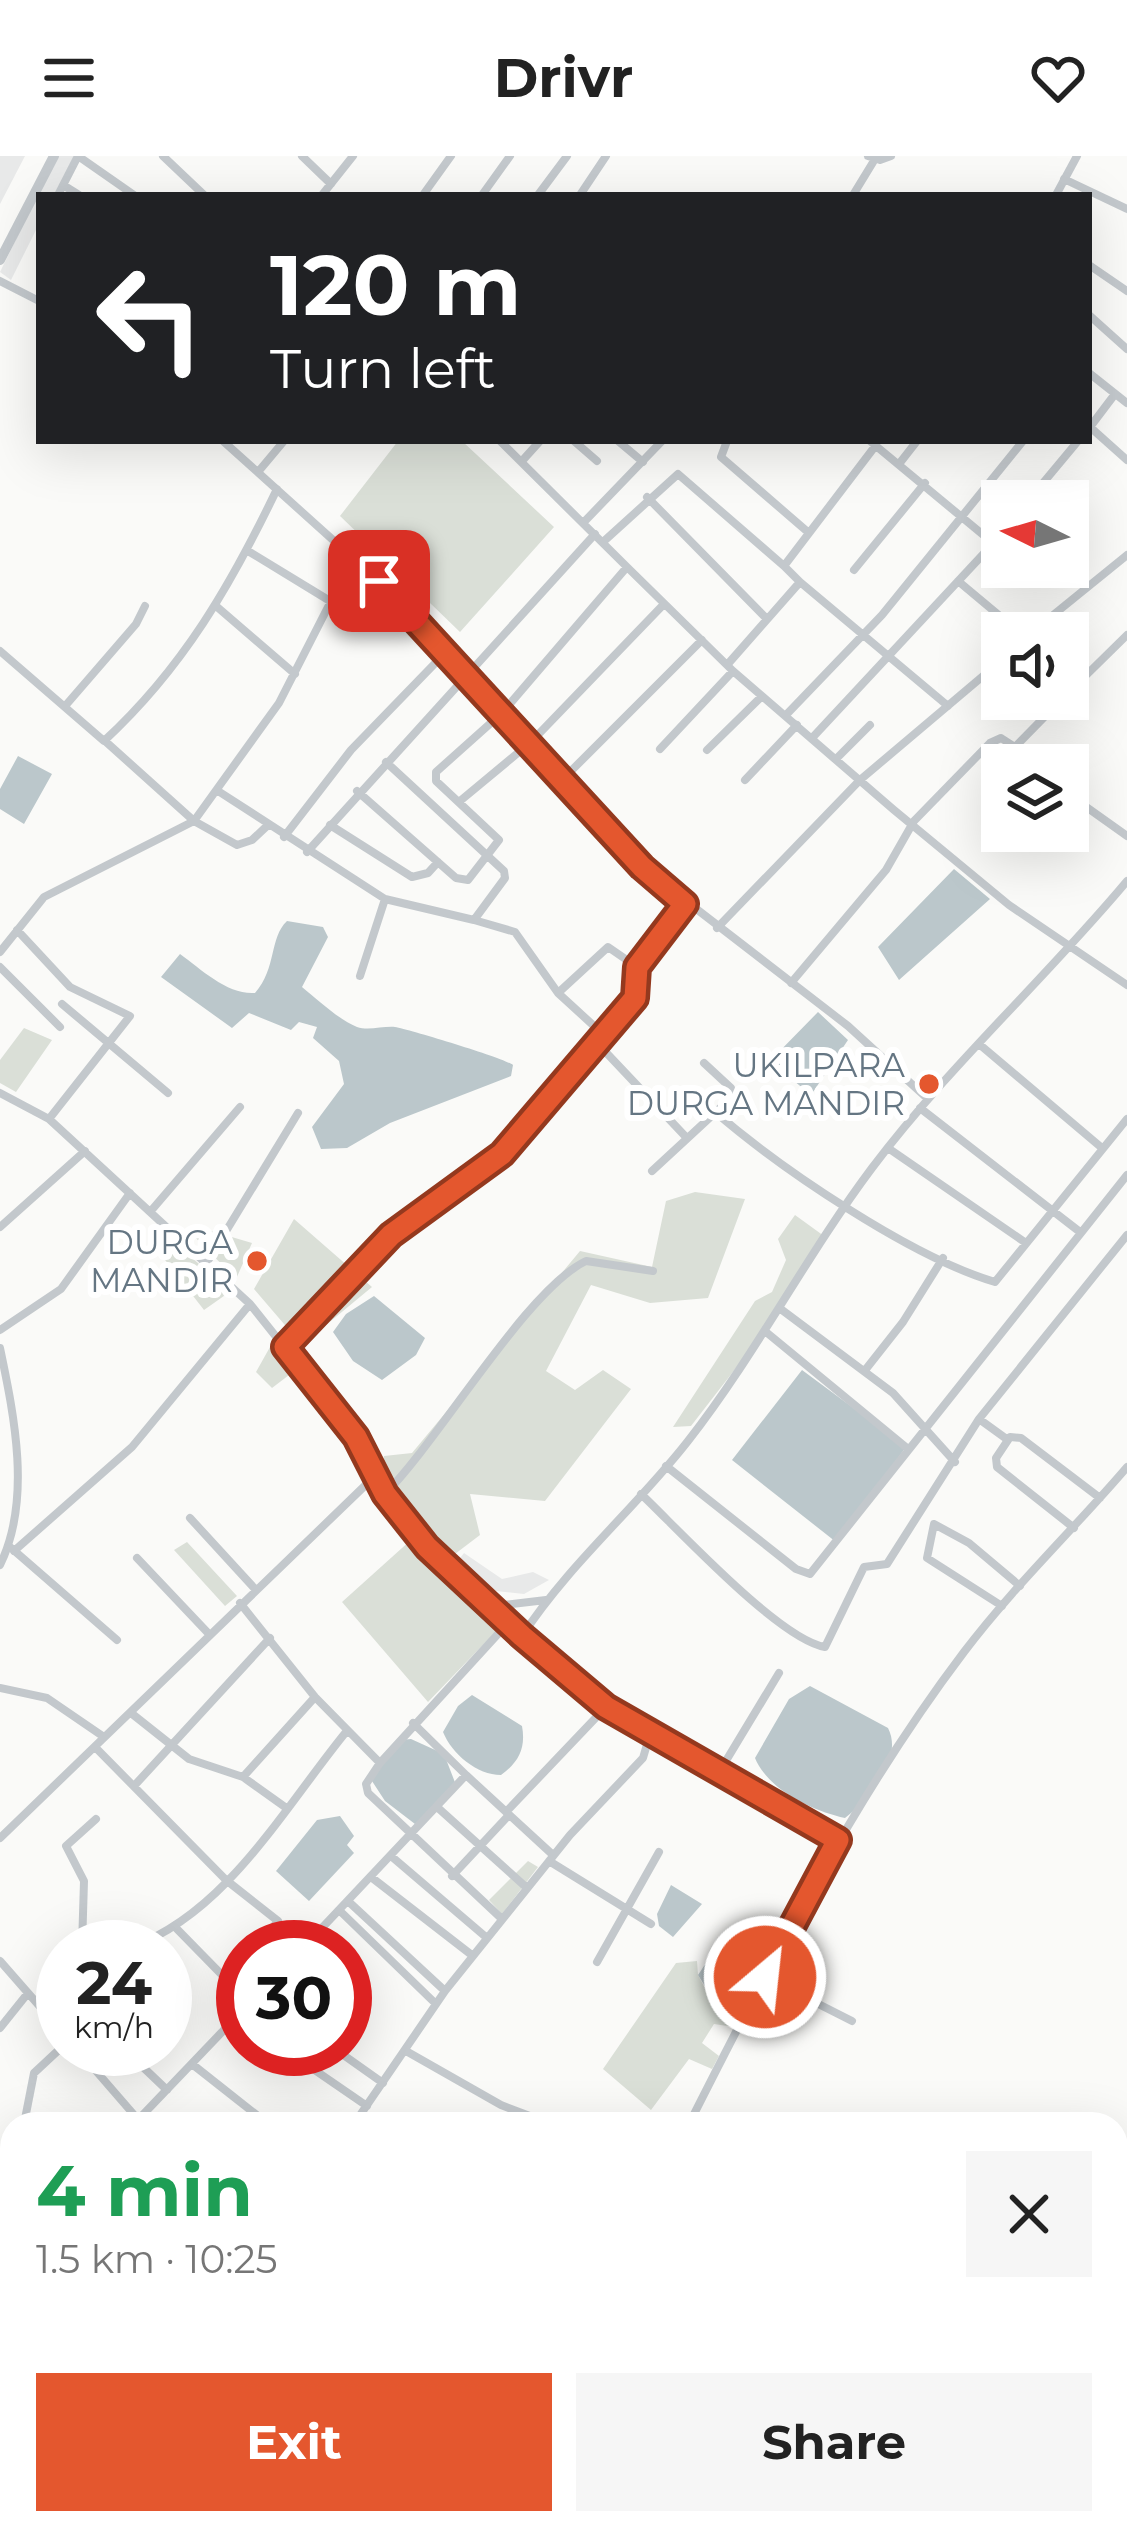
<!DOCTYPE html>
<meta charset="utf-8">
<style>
:root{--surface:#fff;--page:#f6f6f6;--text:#222;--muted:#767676;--accent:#e4572e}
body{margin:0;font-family:Montserrat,sans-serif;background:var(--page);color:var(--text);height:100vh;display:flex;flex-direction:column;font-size:45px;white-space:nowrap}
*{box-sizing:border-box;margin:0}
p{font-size:39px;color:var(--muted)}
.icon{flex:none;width:66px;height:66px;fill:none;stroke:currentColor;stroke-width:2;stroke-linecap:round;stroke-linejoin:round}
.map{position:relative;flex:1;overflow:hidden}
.panel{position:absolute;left:0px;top:1956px;width:1128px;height:423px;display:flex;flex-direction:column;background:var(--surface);border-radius:36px 36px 0 0;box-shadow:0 12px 48px #0002}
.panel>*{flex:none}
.hud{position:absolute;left:36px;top:36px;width:1056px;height:252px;border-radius:0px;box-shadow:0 12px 48px #0002;background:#202124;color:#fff;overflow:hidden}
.needle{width:78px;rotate:275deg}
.tools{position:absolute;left:981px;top:324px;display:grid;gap:24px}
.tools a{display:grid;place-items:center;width:108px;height:108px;border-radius:0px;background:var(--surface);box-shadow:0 12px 48px #0002;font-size:60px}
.speed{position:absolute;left:36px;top:1764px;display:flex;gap:24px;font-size:60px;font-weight:700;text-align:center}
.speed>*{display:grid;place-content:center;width:156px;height:156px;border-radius:50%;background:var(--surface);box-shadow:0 12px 48px #0002;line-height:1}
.speed small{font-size:30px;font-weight:400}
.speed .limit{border:18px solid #d22;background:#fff;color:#111}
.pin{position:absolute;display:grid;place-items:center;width:102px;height:102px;color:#fff;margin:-51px;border-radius:24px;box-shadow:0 6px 18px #0006}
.me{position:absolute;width:132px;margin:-66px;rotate:28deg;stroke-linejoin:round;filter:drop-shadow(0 0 9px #0008)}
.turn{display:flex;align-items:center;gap:42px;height:252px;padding:0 36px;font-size:54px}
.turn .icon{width:156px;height:156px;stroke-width:2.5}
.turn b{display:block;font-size:84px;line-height:102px}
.round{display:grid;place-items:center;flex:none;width:126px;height:126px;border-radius:0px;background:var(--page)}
.headline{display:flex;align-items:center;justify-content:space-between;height:204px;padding:0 36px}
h1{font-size:72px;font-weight:700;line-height:90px;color:#1e9e55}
.button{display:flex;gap:24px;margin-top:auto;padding:24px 36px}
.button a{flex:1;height:138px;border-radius:0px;background:var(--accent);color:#fff;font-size:48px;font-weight:700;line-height:138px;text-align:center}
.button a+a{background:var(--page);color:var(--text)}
header{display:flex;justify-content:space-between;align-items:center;height:156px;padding:0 36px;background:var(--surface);font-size:54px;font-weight:700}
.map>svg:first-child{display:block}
.built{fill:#e8e9e9}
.green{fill:#dadfd7}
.water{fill:#bbc7cb}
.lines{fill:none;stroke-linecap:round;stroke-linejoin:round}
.minor{stroke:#c3c8cc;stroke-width:8}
.tertiary{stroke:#c3c8cc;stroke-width:10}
.route-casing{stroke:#94391e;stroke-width:30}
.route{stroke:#e4572e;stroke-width:21}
.poi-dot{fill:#e4572e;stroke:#fff;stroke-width:4.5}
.labels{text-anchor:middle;stroke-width:12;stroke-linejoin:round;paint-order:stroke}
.poi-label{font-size:33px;fill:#657683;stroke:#fff;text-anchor:end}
</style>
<header><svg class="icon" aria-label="menu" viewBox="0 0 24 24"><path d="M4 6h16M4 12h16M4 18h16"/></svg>Drivr<svg class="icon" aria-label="heart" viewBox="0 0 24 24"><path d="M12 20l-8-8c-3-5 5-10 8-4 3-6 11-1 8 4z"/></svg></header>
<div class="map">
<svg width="1127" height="2377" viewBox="0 0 1127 2377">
<rect width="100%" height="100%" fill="#fafaf8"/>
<path class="built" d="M 0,0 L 25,0 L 0,48 Z
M 57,0 L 74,0 L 54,39 L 39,39 L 39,68 L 11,124 L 0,116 Z
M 464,1397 L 502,1423 L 533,1416 L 549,1424 L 524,1438 L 496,1435 L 457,1406 Z"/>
<path class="green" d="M 398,285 L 462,285 L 554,371 L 460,476 L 340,360 Z
M 24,872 L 52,884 L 16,936 L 0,927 L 0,904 Z
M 695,1036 L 745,1043 L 708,1142 L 650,1147 L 591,1129 L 546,1215 L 575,1234 L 603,1214 L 631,1233 L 545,1345 L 470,1338 L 480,1379 L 451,1401 L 382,1320 L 384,1300 L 412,1297 L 580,1095 L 652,1111 L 666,1045 Z
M 795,1059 L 824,1080 L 746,1199 L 691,1270 L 673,1271 L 755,1145 L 772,1136 L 786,1104 L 778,1083 Z
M 294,1063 L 372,1131 L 302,1189 L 254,1133 Z
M 208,1074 L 252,1087 L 236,1123 L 192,1078 Z
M 172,1085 L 231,1135 L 204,1154 L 162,1100 Z
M 270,1191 L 293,1216 L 272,1232 L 256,1216 Z
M 412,1383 L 483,1444 L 502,1469 L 428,1546 L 342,1446 Z
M 187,1386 L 237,1440 L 225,1450 L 174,1394 Z
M 528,1705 L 538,1711 L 502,1758 L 489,1744 Z
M 697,1805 L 698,1819 L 715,1851 L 744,1850 L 734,1871 L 714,1868 L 702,1887 L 719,1900 L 712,1913 L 689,1903 L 651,1954 L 603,1913 L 676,1807 Z"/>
<path class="water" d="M 18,600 L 52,618 L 24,668 L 0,653 L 0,633 Z
M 954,713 L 990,743 L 899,824 L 878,791 Z
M 287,765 L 323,771 L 328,781 L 302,831 C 318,844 338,863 357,871 C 368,875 383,870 395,871 C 411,874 504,902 513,909 L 511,920 L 390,967 L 347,992 L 321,993 L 312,971 L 344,928 L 339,905 L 313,882 L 317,871 L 299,866 L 291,874 L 249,857 L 232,872 L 161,821 L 180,798 C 202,814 228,839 255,837 C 277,812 269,782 287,765 Z
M 818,856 L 848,884 L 811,939 L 770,905 Z
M 374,1140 L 425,1182 L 416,1199 L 382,1224 L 353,1205 L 333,1176 L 346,1158 Z
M 802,1214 L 906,1291 L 836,1386 L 732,1304 Z
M 810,1530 L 888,1572 C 904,1603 869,1644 845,1662 C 813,1655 768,1634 755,1602 L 789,1543 Z
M 472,1539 L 522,1570 C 526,1592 519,1606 501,1619 C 477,1619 452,1598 443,1576 L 458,1550 Z
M 411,1583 L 444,1598 L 456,1629 L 415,1668 L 385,1645 L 370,1622 L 400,1584 Z
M 340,1660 L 354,1680 L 347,1689 L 354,1697 L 309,1745 L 276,1715 L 317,1664 Z
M 671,1729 L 702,1748 L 673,1781 L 659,1770 L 657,1758 Z
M 730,1771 L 756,1777 L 772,1798 L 747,1847 L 716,1848 L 698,1819 Z
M 0,2285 L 12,2294 L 12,2367 L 96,2367 L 108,2377 L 0,2377 Z"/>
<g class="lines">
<path class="minor" d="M 78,0 L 134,39
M 163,0 L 204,39
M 302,0 L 331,28
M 868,0 L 880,4 L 891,0
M 1064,23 L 1127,53
M 63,29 L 79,39
M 58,39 L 78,0
M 322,39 L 353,0
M 423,39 L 451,0
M 482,39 L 510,0
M 538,39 L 567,0
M 580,39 L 606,0
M 853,39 L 875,3
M 1056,39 L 1077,0
M 1089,109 L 1127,135
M 0,125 L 39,145
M 1089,159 L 1127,193
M 1089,217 L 1127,247
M 1090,271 L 1127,304
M 1090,271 L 1115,238
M 223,285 L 403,447 L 642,711 L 848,870 L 928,943
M 574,285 L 597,305
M 618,285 L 643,306
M 727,285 L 721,301 L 809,377
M 870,285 L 993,387
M 522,305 L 540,285
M 899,308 L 917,285
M 258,316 L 284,285
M 647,341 L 767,463
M 1028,345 L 1078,285
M 584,366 L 662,285
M 603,386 L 678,318 L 784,410
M 248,395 L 330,445
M 627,411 L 733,515 L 894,654 L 1009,749 L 1127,829
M 854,414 L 925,327
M 958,425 L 1020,477
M 800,426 L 784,410 L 876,289
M 216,450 L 295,518
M 1031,477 L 1127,399
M 0,495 L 104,585 C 183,512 231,429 277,333
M 727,509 L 800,426 L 948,550
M 1068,537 L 1127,479
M 66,549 L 136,468 L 145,450
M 786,559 L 882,459 L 1023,285
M 813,581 L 1002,378
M 1015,591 L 1035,609
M 660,593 L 733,515
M 707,594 L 762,540
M 836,603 L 870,569
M 564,622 L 702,484
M 745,624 L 797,569
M 218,635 L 385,743 L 474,764 L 505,722 L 504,715 L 386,606
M 357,635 L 456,722 L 468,724 L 499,684 L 436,625 L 436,616 L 502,557 L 627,411 L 500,285
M 1068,638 L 1127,680
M 460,645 L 531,586 L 664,448
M 268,669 L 252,684 L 237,689 L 194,665 L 279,547 L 353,402
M 330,669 L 412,721 L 428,717 L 438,706
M 284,681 L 351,594 L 446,496
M 307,696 L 595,378
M 474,764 L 515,776 L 558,837
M 717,772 L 860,624 L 1002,504
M 17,774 L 70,831 L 130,860 L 49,963
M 0,796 L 44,741 L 194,665 L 105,585
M 0,811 L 60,871
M 637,811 L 685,748
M 360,820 L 385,743
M 791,827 L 886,714 L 914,665 L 990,587 L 1001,582 L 1015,591 L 1062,543
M 62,848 L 168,937
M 979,888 L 1102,992
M 599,889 L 685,980
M 0,937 L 49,963 L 250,1148 L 356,1281 L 385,1338 L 427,1391 L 522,1480 C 569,1408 635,1353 688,1285 C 756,1198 806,1100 872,1012 C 949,910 1045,823 1127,725
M 920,952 L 1080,1076
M 714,955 C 781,1013 911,1101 995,1126 L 1127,963
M 888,992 L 1026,1087
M 652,1015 L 731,942 L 731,932 L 704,907
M 150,1056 L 240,951
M 0,1071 L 85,995
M 206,1108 L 298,957
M 782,1154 L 893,1237 L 955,1306
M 0,1174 L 61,1133 L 130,1037
M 766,1176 L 907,1292
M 285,1191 L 391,1079 L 502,997 L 599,889 C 618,864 643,843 637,811 L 608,791 L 558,837 L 606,881
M 0,1192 C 14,1259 32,1344 0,1409
M 866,1213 L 903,1166 L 943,1102
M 979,1263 L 1008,1284
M 666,1310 L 796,1413 L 810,1418 L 1127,1019
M 385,1338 C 440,1283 527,1133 586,1105 L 653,1115
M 641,1338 C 679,1374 779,1483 825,1491 L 864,1411 L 887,1408 L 979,1263 L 1127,1079
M 190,1362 L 256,1434
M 1074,1372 L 997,1311 L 996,1302 L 1010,1281 L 1021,1282 L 1100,1342
M 10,1391 L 117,1484
M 14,1395 L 132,1291 L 250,1148
M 137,1402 L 208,1477
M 240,1447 L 315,1541 L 380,1607 L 509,1466
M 495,1450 L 546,1444
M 1002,1450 L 927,1402 L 934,1368 L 969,1387 L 1020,1430
M 0,1532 L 47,1542 L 104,1581
M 131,1557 L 189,1603 L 243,1621 L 285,1651
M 413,1567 L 466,1619
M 650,1578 L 838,1683
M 95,1591 L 226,1724 L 278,1765 L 257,1791
M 380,1607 L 366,1628 L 368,1637 L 502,1763
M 718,1618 L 779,1517
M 243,1621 L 315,1541
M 134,1630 L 270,1482
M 437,1651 L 527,1732
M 506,1656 L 606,1551
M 0,1682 L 376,1319
M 391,1700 L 487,1782
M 549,1705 L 651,1768
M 452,1720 L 509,1659
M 371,1721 L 473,1800
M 349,1746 L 445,1835
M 339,1754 L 436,1848
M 176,1772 L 223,1820 L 231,1821 L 243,1808
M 82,1791 L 84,1725 L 66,1690 L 96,1663
M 132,1791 C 226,1757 284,1652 346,1576
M 304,1791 L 466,1619 L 553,1699
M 0,1805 L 63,1877
M 597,1806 L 659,1696
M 765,1821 L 852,1865
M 42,1853 L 63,1834
M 0,1872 L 28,1837
M 77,1893 L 142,1968
M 124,1893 L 167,1934
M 284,1893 L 367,1950
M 335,1893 L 383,1927
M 406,1895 L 501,1949 L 551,1968
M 192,1908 L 268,1968
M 24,1968 L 34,1917 L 63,1890
M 134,1968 L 243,1854
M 354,1968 L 445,1835 L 570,1679 L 643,1602 L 650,1578 L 606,1551 L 522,1480
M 689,1968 C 771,1806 854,1641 964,1496 C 1014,1430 1074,1373 1127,1311
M 0,2040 L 12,2048
M 0,2090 L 12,2103
M 0,2178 L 12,2166
M 1116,2287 L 1127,2275
M 295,2367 L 320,2377
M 464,2367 L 478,2377
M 943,2367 L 956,2377
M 259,2377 L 262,2367
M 429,2377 L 435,2367"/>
<path class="tertiary" d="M 0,104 L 54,0
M 0,2263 L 12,2273
M 138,2367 L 151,2377"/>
</g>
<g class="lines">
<g class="route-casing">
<path id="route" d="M 379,425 L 642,711 L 685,748 L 637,811 L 635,842 L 502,998 L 391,1079 L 285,1191 L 356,1281 L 385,1338 L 427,1391 L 522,1480 L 606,1551 L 838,1684 L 765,1821"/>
</g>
<use href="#route" class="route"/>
</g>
<g class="poi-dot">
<circle cx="929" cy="928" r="12"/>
<circle cx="257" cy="1105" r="12"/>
</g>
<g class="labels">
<g class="poi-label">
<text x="905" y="921">UKILPARA<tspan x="905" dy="38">DURGA MANDIR</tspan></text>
<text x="233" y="1098">DURGA<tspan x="233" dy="38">MANDIR</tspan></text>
</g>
</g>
</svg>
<div class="tools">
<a><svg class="needle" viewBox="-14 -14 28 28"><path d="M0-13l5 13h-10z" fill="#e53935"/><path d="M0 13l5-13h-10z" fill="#767676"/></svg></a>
<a><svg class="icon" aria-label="sound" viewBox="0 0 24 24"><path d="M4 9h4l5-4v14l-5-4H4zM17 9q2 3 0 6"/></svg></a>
<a><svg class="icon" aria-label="layers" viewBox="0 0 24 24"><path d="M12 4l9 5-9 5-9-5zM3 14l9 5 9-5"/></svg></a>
</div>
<div class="speed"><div>24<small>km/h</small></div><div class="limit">30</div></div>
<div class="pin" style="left:379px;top:425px;background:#d93025"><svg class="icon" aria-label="arrive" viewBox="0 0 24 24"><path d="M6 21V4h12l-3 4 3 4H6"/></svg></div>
<svg class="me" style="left:765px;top:1821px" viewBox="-20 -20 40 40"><circle r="17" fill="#e4572e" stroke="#fff" stroke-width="3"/><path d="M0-11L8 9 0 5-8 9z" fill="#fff"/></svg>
<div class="hud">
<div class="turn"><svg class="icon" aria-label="left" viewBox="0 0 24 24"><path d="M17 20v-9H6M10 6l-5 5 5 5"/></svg><div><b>120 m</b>Turn left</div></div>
</div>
<section class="panel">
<div class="headline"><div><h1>4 min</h1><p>1.5 km · 10:25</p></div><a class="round"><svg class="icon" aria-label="close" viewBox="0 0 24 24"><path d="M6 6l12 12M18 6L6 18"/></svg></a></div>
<div class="button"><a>Exit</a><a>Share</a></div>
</section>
</div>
